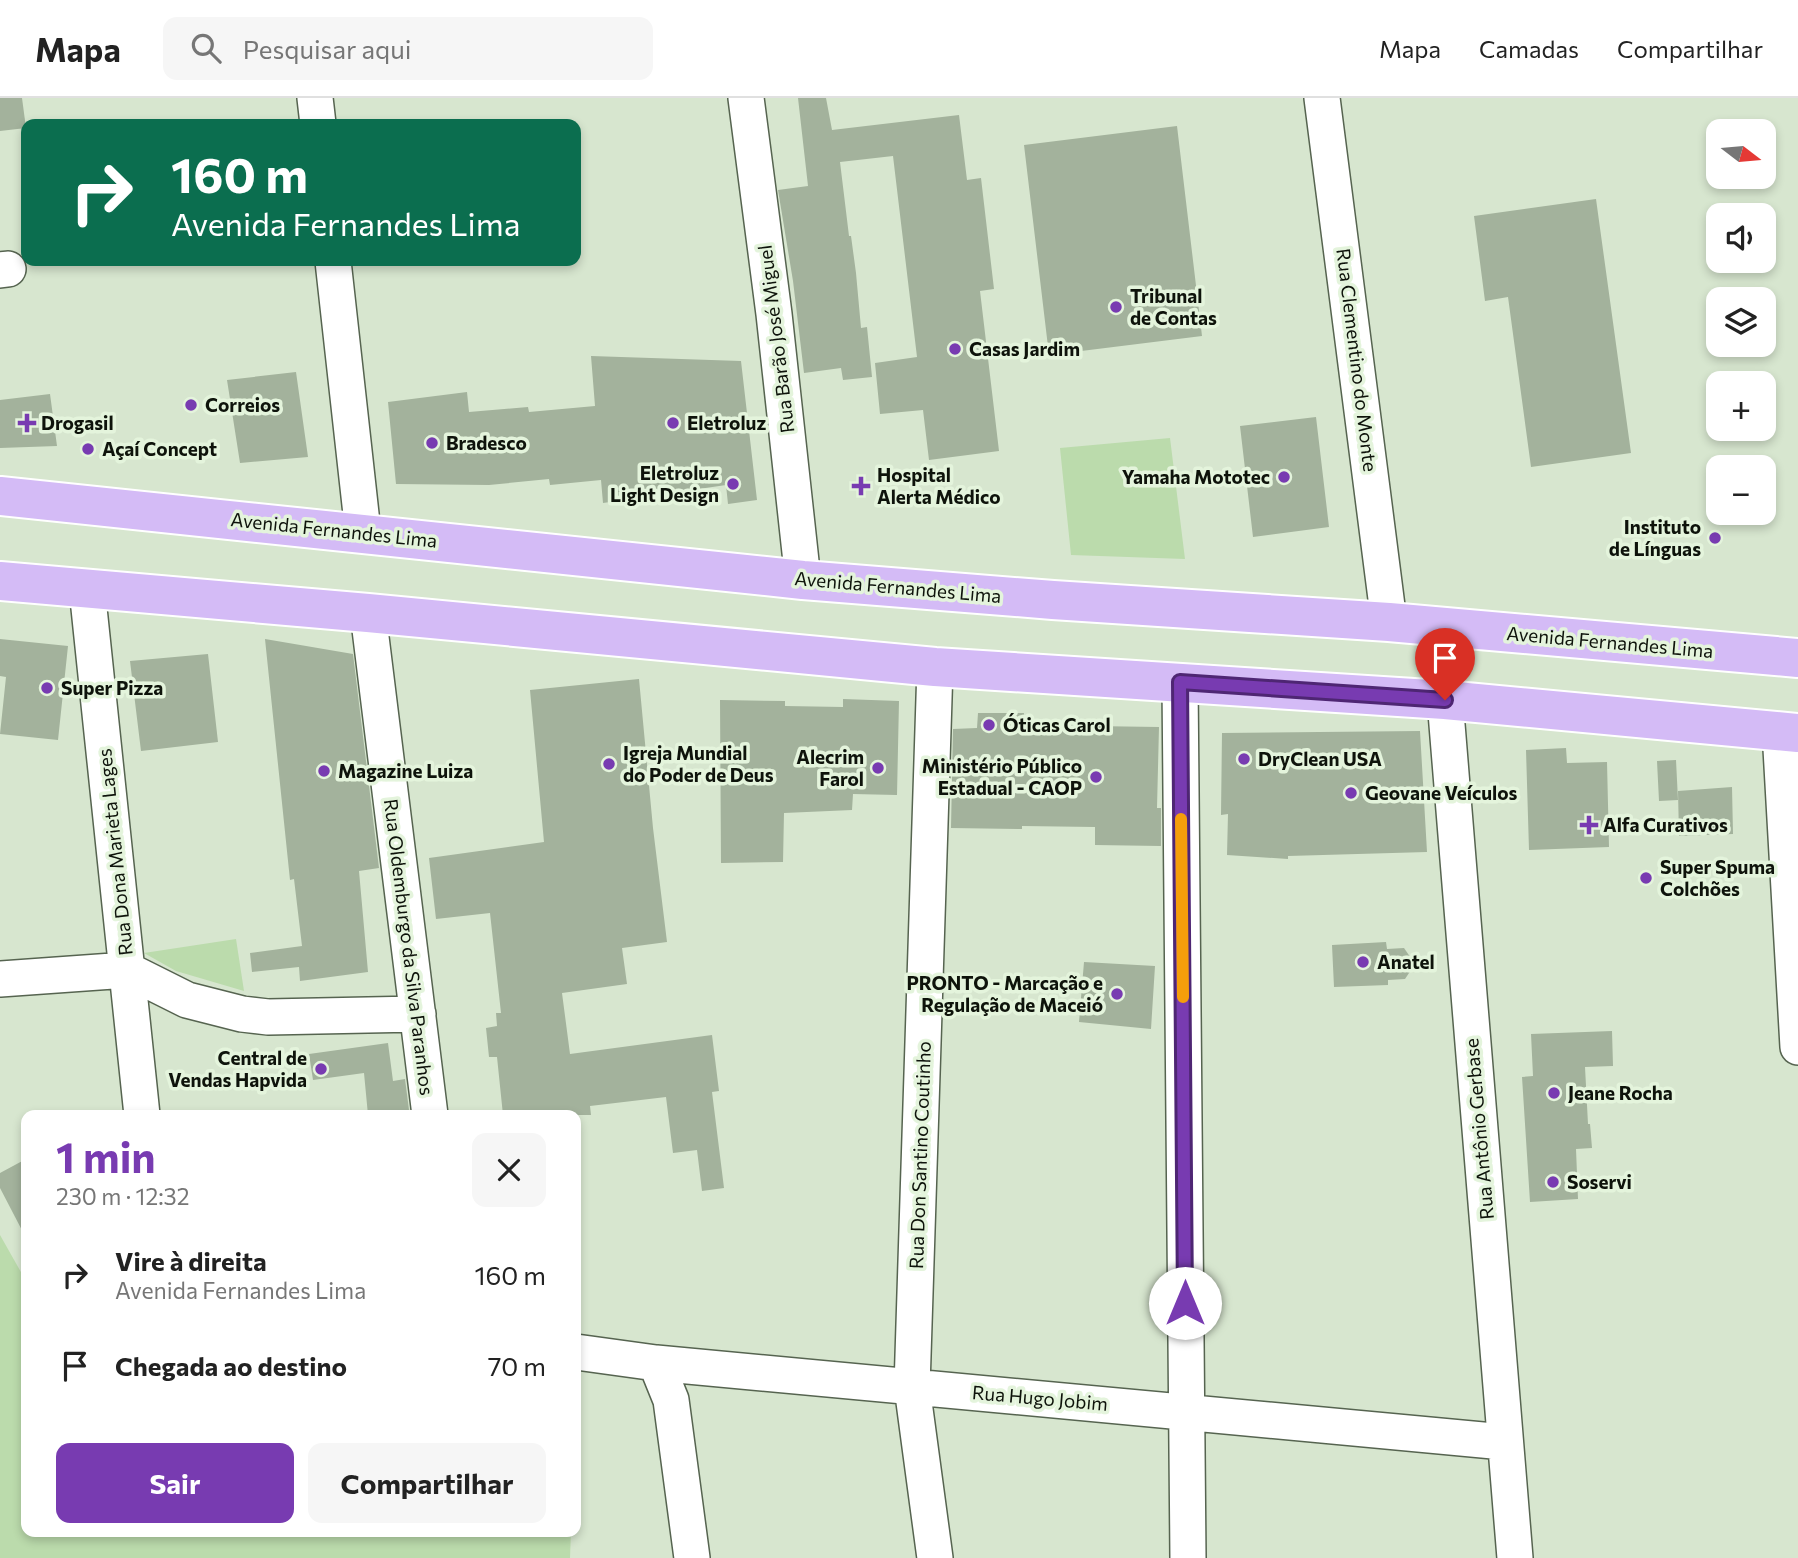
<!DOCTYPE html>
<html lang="pt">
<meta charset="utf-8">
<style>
:root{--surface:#fff;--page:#f6f6f6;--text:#222;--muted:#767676;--line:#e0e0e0;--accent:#783bb1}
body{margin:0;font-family:Commissioner,sans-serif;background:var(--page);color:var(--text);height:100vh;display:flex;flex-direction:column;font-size:26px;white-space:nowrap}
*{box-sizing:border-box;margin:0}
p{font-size:23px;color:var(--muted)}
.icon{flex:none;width:38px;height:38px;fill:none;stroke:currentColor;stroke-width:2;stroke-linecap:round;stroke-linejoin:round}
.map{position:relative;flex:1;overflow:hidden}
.side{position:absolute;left:21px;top:1012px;width:560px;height:427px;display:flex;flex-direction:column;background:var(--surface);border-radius:14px;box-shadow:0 4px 10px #0003}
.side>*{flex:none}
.hud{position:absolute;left:21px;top:21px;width:560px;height:147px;border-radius:14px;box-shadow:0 4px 10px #0003;background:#0b6e4f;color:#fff;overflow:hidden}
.needle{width:46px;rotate:106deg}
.fabs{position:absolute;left:1706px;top:21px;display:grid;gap:14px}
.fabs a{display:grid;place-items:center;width:70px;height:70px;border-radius:14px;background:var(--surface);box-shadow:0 4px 10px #0003;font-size:35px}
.pin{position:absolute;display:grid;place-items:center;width:60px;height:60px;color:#fff;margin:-72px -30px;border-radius:50% 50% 50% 0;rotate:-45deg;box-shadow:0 0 7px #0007}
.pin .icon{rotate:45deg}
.me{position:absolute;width:77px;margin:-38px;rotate:0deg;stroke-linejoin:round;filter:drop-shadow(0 0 5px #0008)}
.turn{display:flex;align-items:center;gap:24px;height:147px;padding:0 35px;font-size:32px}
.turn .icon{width:91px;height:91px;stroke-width:2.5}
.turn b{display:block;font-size:49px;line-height:60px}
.round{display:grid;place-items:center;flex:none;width:74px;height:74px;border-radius:14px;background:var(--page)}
.headline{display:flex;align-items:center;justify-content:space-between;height:119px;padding:0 35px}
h1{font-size:42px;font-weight:700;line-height:52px;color:var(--accent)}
.action{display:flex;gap:14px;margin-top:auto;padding:14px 35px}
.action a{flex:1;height:80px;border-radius:14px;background:var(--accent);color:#fff;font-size:28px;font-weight:700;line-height:80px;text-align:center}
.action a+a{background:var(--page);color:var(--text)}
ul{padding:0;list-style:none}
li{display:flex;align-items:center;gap:21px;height:91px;padding:0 35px}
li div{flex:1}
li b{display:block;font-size:26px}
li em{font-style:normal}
header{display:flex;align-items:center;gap:42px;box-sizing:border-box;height:98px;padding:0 35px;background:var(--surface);border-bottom:2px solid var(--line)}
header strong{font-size:33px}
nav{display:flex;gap:38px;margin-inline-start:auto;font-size:24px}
.search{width:490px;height:63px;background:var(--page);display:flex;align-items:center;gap:18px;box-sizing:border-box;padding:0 24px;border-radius:14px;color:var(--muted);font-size:26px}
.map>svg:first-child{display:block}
.green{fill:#bbdbac}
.building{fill:#a3b29c}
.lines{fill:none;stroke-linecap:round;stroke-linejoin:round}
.minor-casing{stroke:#566450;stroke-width:38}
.highway-casing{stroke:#fff;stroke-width:42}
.minor{stroke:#fff;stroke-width:35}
.highway{stroke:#d4bbf6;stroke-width:38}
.route-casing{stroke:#4e2673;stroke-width:18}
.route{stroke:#783bb1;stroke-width:12}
.slow{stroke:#f59e0b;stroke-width:12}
.poi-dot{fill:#783bb1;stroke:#e4f4dc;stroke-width:2.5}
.labels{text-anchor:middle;stroke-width:7;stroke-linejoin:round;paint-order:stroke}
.poi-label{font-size:19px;font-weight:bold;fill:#0e130b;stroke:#e4f4dc;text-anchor:start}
.street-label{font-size:19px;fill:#0e130b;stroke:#e4f4dc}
</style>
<header>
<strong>Mapa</strong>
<div class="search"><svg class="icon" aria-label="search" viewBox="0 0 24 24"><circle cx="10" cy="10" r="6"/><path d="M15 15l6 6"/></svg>Pesquisar aqui</div>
<nav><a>Mapa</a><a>Camadas</a><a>Compartilhar</a></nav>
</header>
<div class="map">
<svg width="1798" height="1460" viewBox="0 0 1798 1460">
<rect width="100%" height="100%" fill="#d7e6cf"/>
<path class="green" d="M 1170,340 L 1185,461 L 1071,457 L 1060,350 Z
M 236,841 L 244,893 L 176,873 L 144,855 Z
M 0,1137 L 26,1183 L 26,1433 L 571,1433 L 570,1460 L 0,1460 Z"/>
<path class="building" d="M 0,0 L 22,0 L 26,30 L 0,33 Z
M 798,0 L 826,0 L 832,32 L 959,17 L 967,82 L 981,80 L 994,191 L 980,193 L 999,353 L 929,362 L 923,312 L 880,316 L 875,265 L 917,259 L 893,58 L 840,64 L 849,138 L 851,138 L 856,175 L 861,230 L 867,229 L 872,279 L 843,282 L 841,270 L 804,275 L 793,183 L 778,92 L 808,88 Z
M 1177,28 L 1202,238 L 1049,257 L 1024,47 Z
M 1596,101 L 1631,355 L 1531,369 L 1508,199 L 1485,203 L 1474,118 Z
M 591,258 L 741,263 L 757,402 L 728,406 L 726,387 L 603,405 L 601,382 L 550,387 L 549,381 L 489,387 L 396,386 L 388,304 L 467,294 L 469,314 L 528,309 L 529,314 L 595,308 Z
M 296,274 L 308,359 L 240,365 L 227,282 Z
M 50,296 L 57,348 L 0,350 L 0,302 Z
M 1316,319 L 1329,429 L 1253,439 L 1240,328 Z
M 0,541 L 68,548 L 58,642 L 0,636 L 6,579 L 0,578 Z
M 265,541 L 353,556 L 379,770 L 359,773 L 368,874 L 300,883 L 299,869 L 252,874 L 250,855 L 302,848 L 294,781 L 290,782 Z
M 208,556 L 218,644 L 141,653 L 130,563 Z
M 639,581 L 653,730 L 667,844 L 622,850 L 627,886 L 562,895 L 570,956 L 712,937 L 719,993 L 712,994 L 724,1090 L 702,1093 L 697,1052 L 673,1055 L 666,999 L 590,1008 L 591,1017 L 503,1017 L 497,959 L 489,959 L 486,930 L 497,928 L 496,915 L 501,915 L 490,815 L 436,821 L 429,760 L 544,744 L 530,592 Z
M 843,601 L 899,603 L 897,697 L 853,696 L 852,712 L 784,715 L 783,764 L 721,765 L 720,602 L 785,603 L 785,608 L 843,609 Z
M 978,615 L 1024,615 L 1023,627 L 1159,629 L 1157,710 L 1161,710 L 1161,748 L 1095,747 L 1095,729 L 1022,728 L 1022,731 L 951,730 L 953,631 L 977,630 Z
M 1420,633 L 1427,754 L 1288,758 L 1288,761 L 1227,757 L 1228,716 L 1221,717 L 1222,635 Z
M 1566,650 L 1567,665 L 1607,664 L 1609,749 L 1529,752 L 1526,652 Z
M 1676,662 L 1678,702 L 1659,703 L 1657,663 Z
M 1732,689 L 1733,736 L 1679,738 L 1678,693 Z
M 1386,844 L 1387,851 L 1404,850 L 1415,866 L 1405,881 L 1388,882 L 1388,887 L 1334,889 L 1332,847 Z
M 1084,864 L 1155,868 L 1151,931 L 1079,924 Z
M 1612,933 L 1613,968 L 1585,969 L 1588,1026 L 1590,1026 L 1592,1050 L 1576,1051 L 1578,1101 L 1530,1104 L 1522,979 L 1533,978 L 1531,936 Z
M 388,945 L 393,983 L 405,981 L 409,1012 L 368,1017 L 364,975 L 313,982 L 309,956 Z
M 26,1061 L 26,1140 L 0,1090 L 0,1075 Z"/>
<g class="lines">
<g class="minor-casing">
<path id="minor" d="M 315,0 L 318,26
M 746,0 L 774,216 L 803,482
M 1322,0 L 1389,524
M 333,163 L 363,434
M 0,172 L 8,171
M 87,491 L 142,1017
M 368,515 L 430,1017
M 1180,584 L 1188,1460
M 1445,602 L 1515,1460
M 1780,633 L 1798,949
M 0,881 L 127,872 L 187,902 L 242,916 L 268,919 L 418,916
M 576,1254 L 656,1265 L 1504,1344
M 656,1265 L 671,1302 L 692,1460
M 935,1460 L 912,1289 L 935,569"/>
</g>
<g class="highway-casing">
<path id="highway" d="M 0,398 L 803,482 L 1053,502 L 1389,524 L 1798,560
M 0,483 L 368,515 L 935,569 L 1445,602 L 1798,635"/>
</g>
<use href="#minor" class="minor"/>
<use href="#highway" class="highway"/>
</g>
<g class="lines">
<g class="route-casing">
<path id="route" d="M 1185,1205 L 1180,584 L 1445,602"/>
</g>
<use href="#route" class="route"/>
<path class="slow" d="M 1181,721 L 1183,899"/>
</g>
<g class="poi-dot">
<circle cx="1116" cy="209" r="7"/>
<circle cx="955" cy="251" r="7"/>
<circle cx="191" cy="307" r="7"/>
<path d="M23.5 314.5h7v7h7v7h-7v7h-7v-7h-7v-7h7z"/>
<circle cx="673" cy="325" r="7"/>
<circle cx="432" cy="345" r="7"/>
<circle cx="88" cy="351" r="7"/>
<circle cx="1284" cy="379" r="7"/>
<circle cx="733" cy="386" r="7"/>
<path d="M857.5 377.5h7v7h7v7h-7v7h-7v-7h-7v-7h7z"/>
<circle cx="1715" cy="440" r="7"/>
<circle cx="47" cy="590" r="7"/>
<circle cx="989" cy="627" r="7"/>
<circle cx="1244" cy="661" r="7"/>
<circle cx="609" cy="666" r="7"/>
<circle cx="878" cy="670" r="7"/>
<circle cx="324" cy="673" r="7"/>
<circle cx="1096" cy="679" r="7"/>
<circle cx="1351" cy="695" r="7"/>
<path d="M1585.5 716.5h7v7h7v7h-7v7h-7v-7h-7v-7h7z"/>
<circle cx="1646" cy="780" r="7"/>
<circle cx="1363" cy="864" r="7"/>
<circle cx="1117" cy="896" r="7"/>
<circle cx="321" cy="971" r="7"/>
<circle cx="1554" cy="995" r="7"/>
<circle cx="1553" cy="1084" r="7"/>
</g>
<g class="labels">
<g class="poi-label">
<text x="1130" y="205">Tribunal<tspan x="1130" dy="22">de Contas</tspan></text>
<text x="969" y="258">Casas Jardim</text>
<text x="205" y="314">Correios</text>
<text x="41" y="332">Drogasil</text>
<text x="687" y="332">Eletroluz</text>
<text x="446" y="352">Bradesco</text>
<text x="102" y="358">Açaí Concept</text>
<text x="719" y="382" text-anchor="end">Eletroluz<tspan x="719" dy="22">Light Design</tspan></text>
<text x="877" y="384">Hospital<tspan x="877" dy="22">Alerta Médico</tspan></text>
<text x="1270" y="386" text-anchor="end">Yamaha Mototec</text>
<text x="1701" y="436" text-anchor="end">Instituto<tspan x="1701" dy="22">de Línguas</tspan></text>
<text x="61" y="597">Super Pizza</text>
<text x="1003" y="634">Óticas Carol</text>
<text x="623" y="662">Igreja Mundial<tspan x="623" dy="22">do Poder de Deus</tspan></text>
<text x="864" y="666" text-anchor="end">Alecrim<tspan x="864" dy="22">Farol</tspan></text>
<text x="1258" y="668">DryClean USA</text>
<text x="1082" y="675" text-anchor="end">Ministério Público<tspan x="1082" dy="22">Estadual - CAOP</tspan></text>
<text x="338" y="680">Magazine Luiza</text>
<text x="1365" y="702">Geovane Veículos</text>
<text x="1603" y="734">Alfa Curativos</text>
<text x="1660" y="776">Super Spuma<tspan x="1660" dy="22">Colchões</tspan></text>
<text x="1377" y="871">Anatel</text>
<text x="1103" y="892" text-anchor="end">PRONTO - Marcação e<tspan x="1103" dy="22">Regulação de Maceió</tspan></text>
<text x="307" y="967" text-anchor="end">Central de<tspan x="307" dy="22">Vendas Hapvida</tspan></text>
<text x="1568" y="1002">Jeane Rocha</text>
<text x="1567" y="1091">Soservi</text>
</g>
<g class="street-label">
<text transform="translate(776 241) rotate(-97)" y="7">Rua Barão José Miguel</text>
<text transform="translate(1357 262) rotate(83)" y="7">Rua Clementino do Monte</text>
<text transform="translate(334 432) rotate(6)" y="7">Avenida Fernandes Lima</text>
<text transform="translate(898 489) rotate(5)" y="7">Avenida Fernandes Lima</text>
<text transform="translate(1610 544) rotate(5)" y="7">Avenida Fernandes Lima</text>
<text transform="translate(115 754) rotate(-96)" y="7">Rua Dona Marieta Lages</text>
<text transform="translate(409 849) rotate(83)" y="7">Rua Oldemburgo da Silva Paranhos</text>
<text transform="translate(1479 1031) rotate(-95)" y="7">Rua Antônio Gerbase</text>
<text transform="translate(920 1057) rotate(-88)" y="7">Rua Don Santino Coutinho</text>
<text transform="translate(1040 1300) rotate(5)" y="7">Rua Hugo Jobim</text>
</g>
</g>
</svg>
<div class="fabs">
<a><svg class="needle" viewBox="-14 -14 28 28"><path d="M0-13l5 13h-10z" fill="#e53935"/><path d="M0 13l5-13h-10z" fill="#767676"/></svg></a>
<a><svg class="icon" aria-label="sound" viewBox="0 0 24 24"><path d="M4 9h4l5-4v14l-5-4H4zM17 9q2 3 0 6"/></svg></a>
<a><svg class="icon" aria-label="layers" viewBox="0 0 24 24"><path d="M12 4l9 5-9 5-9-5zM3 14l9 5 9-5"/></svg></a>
<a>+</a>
<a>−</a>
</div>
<div class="pin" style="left:1445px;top:602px;background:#d93025"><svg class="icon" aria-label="arrive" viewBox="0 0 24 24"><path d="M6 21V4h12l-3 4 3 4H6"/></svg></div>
<svg class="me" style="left:1185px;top:1205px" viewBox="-20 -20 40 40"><circle r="19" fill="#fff"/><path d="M0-13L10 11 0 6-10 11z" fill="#783bb1"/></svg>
<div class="hud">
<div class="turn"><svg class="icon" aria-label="right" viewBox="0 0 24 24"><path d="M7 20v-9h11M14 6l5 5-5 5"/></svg><div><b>160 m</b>Avenida Fernandes Lima</div></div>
</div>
<section class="side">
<div class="headline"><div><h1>1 min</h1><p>230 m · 12:32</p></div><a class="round"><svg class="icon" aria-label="close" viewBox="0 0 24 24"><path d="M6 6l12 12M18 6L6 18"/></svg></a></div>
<ul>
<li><svg class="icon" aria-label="right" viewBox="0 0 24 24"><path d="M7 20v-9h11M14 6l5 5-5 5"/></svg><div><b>Vire à direita</b><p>Avenida Fernandes Lima</p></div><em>160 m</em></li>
<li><svg class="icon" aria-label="arrive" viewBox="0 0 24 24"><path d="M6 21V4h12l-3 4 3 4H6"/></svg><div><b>Chegada ao destino</b></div><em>70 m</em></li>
</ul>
<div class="action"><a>Sair</a><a>Compartilhar</a></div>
</section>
</div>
